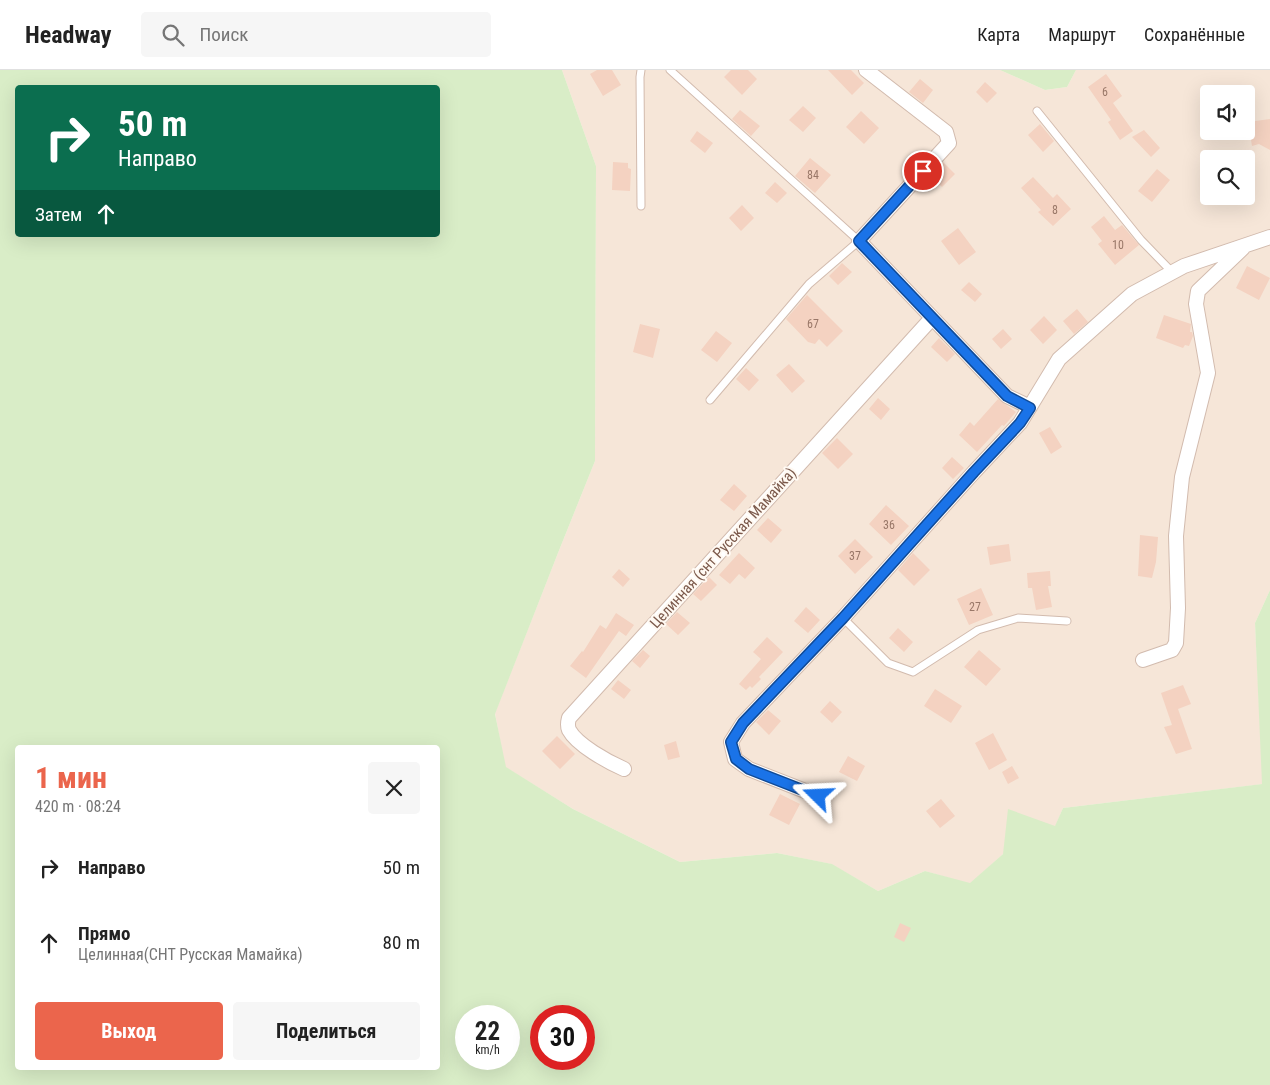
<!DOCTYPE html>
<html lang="ru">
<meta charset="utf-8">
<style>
:root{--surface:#fff;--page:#f6f6f6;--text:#222;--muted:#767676;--line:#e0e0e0;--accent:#eb654c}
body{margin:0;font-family:"Roboto Condensed",sans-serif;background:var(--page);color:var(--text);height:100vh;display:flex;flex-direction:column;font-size:19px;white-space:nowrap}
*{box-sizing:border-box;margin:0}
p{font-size:16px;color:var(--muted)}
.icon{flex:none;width:28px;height:28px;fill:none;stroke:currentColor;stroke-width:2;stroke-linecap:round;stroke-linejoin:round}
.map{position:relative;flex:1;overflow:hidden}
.side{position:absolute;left:15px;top:675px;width:425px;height:325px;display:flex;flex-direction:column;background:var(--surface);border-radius:5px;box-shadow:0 5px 20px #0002}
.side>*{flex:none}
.guide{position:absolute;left:15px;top:15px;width:425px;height:152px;border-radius:5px;box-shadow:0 5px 20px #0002;background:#0b6e4f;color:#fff;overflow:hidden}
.fabs{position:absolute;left:1200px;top:15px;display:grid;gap:10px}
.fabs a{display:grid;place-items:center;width:55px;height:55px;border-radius:5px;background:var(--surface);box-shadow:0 5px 20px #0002;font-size:25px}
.speed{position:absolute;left:455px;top:935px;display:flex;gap:10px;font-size:25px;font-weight:700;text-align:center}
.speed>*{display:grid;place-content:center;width:65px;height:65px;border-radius:50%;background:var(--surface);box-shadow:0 5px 20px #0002;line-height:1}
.speed small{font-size:12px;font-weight:400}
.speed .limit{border:8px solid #d22;background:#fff;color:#111}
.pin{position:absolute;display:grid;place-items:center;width:42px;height:42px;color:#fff;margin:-21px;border:2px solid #fff;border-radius:50%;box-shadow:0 1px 5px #0007}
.me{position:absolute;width:55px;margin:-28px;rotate:291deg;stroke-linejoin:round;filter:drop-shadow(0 0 4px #0008)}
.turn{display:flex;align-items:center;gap:18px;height:105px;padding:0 20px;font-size:22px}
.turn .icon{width:65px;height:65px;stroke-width:2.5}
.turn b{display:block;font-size:35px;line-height:42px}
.then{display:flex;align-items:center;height:48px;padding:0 20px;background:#0003;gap:10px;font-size:19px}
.round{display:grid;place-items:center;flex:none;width:52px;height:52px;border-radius:5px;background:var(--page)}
.headline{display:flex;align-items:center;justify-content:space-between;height:85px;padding:0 20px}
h1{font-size:30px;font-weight:700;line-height:38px;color:var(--accent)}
.primary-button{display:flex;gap:10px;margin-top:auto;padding:10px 20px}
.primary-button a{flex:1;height:58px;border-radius:5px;background:var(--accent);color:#fff;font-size:20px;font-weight:700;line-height:58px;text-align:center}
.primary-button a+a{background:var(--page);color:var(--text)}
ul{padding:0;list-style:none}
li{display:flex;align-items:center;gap:15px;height:75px;padding:0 20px}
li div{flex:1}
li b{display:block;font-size:19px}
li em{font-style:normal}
header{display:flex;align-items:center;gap:30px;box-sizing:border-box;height:70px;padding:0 25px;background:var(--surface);border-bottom:1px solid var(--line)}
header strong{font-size:24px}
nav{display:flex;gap:28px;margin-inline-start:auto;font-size:18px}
.search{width:350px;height:45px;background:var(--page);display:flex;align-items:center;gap:12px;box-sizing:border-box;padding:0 18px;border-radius:5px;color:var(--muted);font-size:19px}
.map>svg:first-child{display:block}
.residential{fill:#f6e6d8;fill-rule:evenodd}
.green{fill:#d9edc7;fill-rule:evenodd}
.building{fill:#f4d2c1}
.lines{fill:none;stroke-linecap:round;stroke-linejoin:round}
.service-casing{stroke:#d2bbae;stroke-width:9}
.minor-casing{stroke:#d2bbae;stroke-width:16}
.service{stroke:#fff;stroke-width:7}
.minor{stroke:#fff;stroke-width:14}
.route-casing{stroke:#114b97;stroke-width:12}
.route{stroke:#1a73e8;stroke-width:9}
.labels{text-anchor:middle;stroke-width:4;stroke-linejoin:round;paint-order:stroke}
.number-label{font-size:12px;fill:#997768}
.street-label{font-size:15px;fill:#7b594b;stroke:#fff9f2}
</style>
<header>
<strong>Headway</strong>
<div class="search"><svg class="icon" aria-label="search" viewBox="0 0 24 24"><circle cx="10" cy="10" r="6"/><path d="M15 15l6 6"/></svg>Поиск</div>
<nav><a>Карта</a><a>Маршрут</a><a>Сохранённые</a></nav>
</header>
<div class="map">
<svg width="1270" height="1015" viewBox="0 0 1270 1015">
<rect width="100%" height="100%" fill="#fdf5ea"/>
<path class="residential" d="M 562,0 L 1000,0 L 1045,20 L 1067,17 L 1076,0 L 1270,0 L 1270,520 L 1255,553 L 1263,714 L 1063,738 L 1055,757 L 1003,784 L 970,814 L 925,801 L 878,821 L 831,794 L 777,783 L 680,792 L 573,739 L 505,697 L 495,643 L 558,483 L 595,391 L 596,96 ZM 1209,24 L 1246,24 L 1246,61 L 1209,61 ZM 1209,89 L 1246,89 L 1246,126 L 1209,126 Z"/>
<path class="green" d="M 0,0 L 562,0 L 596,96 L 595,391 L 558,483 L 495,644 L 506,697 L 573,739 L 680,792 L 777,783 L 832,794 L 878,821 L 925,801 L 970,813 L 1003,784 L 1008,739 L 1055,756 L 1063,738 L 1262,714 L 1255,553 L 1270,520 L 1270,1015 L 0,1015 ZM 18,18 L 438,18 L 438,165 L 18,165 ZM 18,678 L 438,678 L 438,998 L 18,998 ZM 466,946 L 509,946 L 509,989 L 466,989 ZM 541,946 L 584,946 L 584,989 L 541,989 Z
M 1000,0 L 1076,0 L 1067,17 L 1045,20 Z"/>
<path class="building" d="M 597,0 L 612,0 L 621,15 L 603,26 L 590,4 Z
M 731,0 L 748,0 L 757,9 L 742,25 L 724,7 Z
M 828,0 L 851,0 L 864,13 L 852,25 Z
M 1106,4 L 1122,26 L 1113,33 L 1133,61 L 1120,70 L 1108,52 L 1111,50 L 1088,17 Z
M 920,9 L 933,20 L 923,33 L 909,22 Z
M 985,12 L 997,23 L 987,33 L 976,22 Z
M 803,36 L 816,48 L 803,62 L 789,50 Z
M 740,40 L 760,56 L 751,66 L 732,49 Z
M 861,41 L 879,58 L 864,74 L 846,57 Z
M 1270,49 L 1270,80 L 1259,74 L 1252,76 L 1248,52 Z
M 1040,54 L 1054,71 L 1043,82 L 1028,65 Z
M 1144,60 L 1160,78 L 1151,87 L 1132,67 Z
M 697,61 L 713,73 L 705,83 L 690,71 Z
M 810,88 L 831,105 L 815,123 L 795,106 Z
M 613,92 L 628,93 L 628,98 L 631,99 L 630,121 L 612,120 Z
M 943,92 L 955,104 L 942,117 L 931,106 Z
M 1157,99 L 1170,110 L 1152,132 L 1138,121 Z
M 1033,107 L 1053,128 L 1057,124 L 1071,139 L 1053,156 L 1038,142 L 1041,140 L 1021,118 Z
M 775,112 L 787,123 L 777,133 L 765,123 Z
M 742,135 L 754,148 L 741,161 L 729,148 Z
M 1104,146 L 1115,160 L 1122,155 L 1139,175 L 1115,195 L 1098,174 L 1102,171 L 1091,157 Z
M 958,158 L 976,182 L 959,195 L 941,171 Z
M 842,193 L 852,202 L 838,215 L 829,206 Z
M 1247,196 L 1270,208 L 1259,230 L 1236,218 Z
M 969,212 L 982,224 L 975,232 L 961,220 Z
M 807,225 L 843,261 L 827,277 L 819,269 L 815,274 L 808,272 L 786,249 Z
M 1077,239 L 1088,252 L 1074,264 L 1063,251 Z
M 1164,245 L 1191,254 L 1190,262 L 1192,262 L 1193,266 L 1189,276 L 1185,275 L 1183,278 L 1156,268 Z
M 1044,246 L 1057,260 L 1043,274 L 1030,260 Z
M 640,254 L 660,259 L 653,288 L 633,282 Z
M 1003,259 L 1012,269 L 1001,279 L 992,269 Z
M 716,261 L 732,273 L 717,292 L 701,280 Z
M 939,268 L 955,284 L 947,292 L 931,277 Z
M 789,294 L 805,311 L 792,323 L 776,305 Z
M 746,298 L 759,310 L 749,321 L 736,309 Z
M 878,328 L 890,339 L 881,350 L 869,339 Z
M 998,329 L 1016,342 L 1004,356 L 1002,355 L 977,382 L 959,365 L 970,352 L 974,356 Z
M 1050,357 L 1062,377 L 1051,384 L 1039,363 Z
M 837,368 L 853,384 L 838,399 L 822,383 Z
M 952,387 L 964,398 L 953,409 L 942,398 Z
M 734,414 L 747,426 L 734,441 L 720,430 Z
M 886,435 L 909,456 L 891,475 L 869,454 Z
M 768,448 L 782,460 L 771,473 L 757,460 Z
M 1140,465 L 1158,467 L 1156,492 L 1152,508 L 1138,506 Z
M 855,469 L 873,487 L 855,504 L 838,486 Z
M 1009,474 L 1011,491 L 990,495 L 987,477 Z
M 739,483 L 755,498 L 745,509 L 739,504 L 730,514 L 719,505 Z
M 913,483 L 930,500 L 914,516 L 898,500 Z
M 619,499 L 630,509 L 623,517 L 612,507 Z
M 1050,501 L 1051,516 L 1048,516 L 1052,537 L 1036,540 L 1032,518 L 1028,518 L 1027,503 Z
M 709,507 L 717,515 L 701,531 L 693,524 Z
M 981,518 L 993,545 L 969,555 L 957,529 Z
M 806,537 L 820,550 L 808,563 L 794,551 Z
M 677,542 L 690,553 L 678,565 L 666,554 Z
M 616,543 L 634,555 L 626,566 L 619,561 L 586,608 L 570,596 L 582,581 L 583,582 L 600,555 L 606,559 Z
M 898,558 L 913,572 L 904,582 L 889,568 Z
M 767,567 L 783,582 L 759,607 L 761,609 L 752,618 L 750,616 L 746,620 L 739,614 L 761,589 L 753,582 Z
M 643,580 L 650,586 L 640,598 L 632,591 Z
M 979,580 L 1001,599 L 986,616 L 964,597 Z
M 618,610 L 631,620 L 624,629 L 611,619 Z
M 1183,615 L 1191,634 L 1178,639 L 1192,679 L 1176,684 L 1164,657 L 1172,655 L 1161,623 Z
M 935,619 L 962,636 L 951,653 L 924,636 Z
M 830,631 L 842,642 L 832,653 L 820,642 Z
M 768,640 L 781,651 L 769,665 L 756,652 Z
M 993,663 L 1007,690 L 989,700 L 975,673 Z
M 557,666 L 575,684 L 560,699 L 542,681 Z
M 676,671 L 680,687 L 668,690 L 664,675 Z
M 848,686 L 865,696 L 857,711 L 839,702 Z
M 1012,696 L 1019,708 L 1008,714 L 1002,702 Z
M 780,724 L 800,734 L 789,755 L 769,745 Z
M 941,729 L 955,746 L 940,758 L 926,741 Z
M 900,853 L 911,858 L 904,872 L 894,867 Z"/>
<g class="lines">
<g class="service-casing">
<path id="service" d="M 670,0 L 859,171 L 809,214 L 710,330
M 1037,41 L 1141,170 L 1172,202
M 641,136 L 640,7 L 641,0
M 843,548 L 888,593 L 913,602 L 978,560 L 1018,548 L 1067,551"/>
</g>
<g class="minor-casing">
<path id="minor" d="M 866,0 L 946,62 L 949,73 L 859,171 L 1007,326 L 1030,337
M 1143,590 L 1172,580 L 1176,573 L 1178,538 L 1176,466 L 1182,407 L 1208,303 L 1196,234 L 1198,221 L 1243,178
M 624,699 C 608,692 577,675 569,660 C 567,655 568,652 569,648 L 932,248
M 818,726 L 749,699 L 735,689 L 731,672 L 743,653 L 843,548 L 974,402 L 1020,353 L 1059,289 L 1132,224 L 1184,196 L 1270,167"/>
</g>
<use href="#service" class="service"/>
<use href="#minor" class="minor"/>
</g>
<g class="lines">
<g class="route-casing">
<path id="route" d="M 818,726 L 749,699 L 736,689 L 731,672 L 743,653 L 843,548 L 974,402 L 1020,353 L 1030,338 L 1007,326 L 859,171 L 923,101"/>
</g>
<use href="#route" class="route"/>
</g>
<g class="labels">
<g class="number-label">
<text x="1105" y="26">6</text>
<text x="813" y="109">84</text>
<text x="1055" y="144">8</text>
<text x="1118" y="179">10</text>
<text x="813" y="258">67</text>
<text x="889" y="459">36</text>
<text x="855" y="490">37</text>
<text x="975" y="541">27</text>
</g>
<g class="street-label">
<text transform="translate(723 478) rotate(-48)" y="5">Целинная (снт Русская Мамайка)</text>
</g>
</g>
</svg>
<div class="fabs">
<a><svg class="icon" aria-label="sound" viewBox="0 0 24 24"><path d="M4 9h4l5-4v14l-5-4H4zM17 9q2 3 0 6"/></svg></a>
<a><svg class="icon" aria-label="search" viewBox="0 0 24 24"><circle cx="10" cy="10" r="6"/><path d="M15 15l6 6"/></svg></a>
</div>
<div class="speed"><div>22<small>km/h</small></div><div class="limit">30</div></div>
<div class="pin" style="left:923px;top:101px;background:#d93025"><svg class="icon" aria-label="arrive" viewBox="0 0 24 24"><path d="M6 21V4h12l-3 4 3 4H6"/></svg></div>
<svg class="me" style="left:818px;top:726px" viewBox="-20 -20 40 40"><path d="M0-17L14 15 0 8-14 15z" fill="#1a73e8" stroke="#fff" stroke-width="4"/></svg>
<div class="guide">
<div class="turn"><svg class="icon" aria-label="right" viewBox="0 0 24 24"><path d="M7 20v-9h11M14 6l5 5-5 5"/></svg><div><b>50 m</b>Направо</div></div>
<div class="then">Затем<svg class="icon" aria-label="ahead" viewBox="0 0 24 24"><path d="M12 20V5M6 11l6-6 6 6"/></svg></div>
</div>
<section class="side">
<div class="headline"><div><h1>1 мин</h1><p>420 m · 08:24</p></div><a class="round"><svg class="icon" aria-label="close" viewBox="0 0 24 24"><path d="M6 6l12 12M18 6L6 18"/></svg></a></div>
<ul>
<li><svg class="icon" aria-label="right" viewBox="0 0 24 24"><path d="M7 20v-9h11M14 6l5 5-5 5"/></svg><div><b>Направо</b></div><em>50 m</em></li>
<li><svg class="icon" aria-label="ahead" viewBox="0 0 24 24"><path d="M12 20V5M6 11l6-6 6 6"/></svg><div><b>Прямо</b><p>Целинная(СНТ Русская Мамайка)</p></div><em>80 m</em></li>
</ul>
<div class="primary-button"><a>Выход</a><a>Поделиться</a></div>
</section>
</div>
